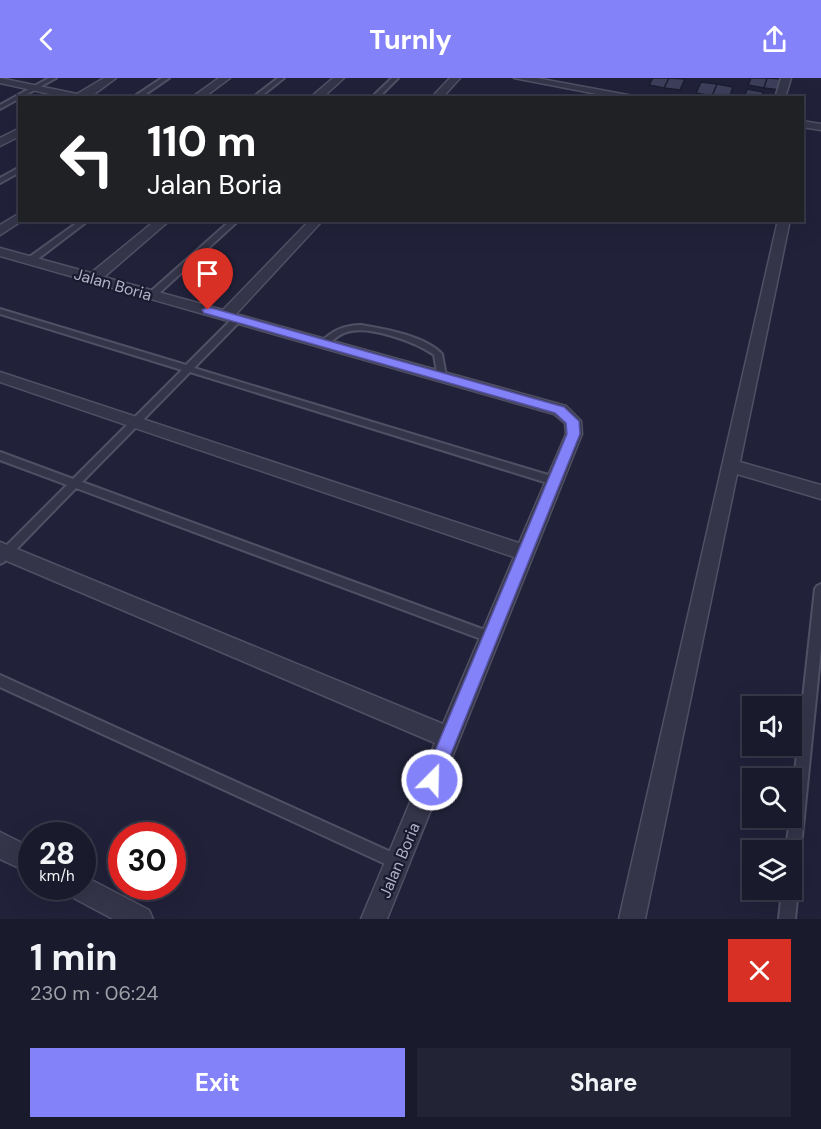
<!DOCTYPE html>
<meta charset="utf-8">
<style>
:root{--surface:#191a2c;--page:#222334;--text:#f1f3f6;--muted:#9fa1a9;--line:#373848;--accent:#8482f9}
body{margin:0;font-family:"DM Sans",sans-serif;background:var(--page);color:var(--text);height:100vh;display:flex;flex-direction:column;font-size:22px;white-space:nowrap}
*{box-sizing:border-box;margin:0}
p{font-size:20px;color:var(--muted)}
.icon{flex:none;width:33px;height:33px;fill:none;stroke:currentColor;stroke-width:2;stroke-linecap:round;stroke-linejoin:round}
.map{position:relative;height:841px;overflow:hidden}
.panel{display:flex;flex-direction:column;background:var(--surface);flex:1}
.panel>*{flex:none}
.top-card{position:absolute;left:18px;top:18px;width:786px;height:126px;border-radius:0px;box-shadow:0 6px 24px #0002,0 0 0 2px var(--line);background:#202124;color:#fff;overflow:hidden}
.fabs{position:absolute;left:742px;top:618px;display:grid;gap:12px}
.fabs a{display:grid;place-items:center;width:60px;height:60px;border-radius:0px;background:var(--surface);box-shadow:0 6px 24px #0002,0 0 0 2px var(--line);font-size:30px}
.speed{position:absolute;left:18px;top:744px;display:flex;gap:12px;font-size:30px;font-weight:700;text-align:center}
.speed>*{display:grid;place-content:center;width:78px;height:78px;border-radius:50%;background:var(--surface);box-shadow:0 6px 24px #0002,0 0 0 2px var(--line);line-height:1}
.speed small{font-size:15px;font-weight:400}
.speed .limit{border:9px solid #d22;background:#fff;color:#111}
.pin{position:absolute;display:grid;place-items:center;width:51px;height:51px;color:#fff;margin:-62px -26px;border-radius:50% 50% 50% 0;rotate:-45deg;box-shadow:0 0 6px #0007}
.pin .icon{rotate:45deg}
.me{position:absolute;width:66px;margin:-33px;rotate:23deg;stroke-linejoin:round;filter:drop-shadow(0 0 4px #0008)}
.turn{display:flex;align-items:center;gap:21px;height:126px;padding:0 30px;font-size:27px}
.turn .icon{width:78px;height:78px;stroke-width:2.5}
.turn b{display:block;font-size:42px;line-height:51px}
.round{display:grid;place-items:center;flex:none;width:63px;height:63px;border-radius:0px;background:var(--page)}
.summary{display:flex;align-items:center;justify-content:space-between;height:102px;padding:0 30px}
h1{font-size:36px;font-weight:700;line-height:45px}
.button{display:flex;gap:12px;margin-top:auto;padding:12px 30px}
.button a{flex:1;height:69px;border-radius:0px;background:var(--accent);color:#fff;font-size:24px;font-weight:700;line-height:69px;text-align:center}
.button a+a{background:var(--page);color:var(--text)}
header{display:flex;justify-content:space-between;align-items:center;height:78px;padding:0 30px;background:var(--accent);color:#fff;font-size:27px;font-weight:700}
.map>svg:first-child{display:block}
.building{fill:#3d3e5a;stroke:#1c1c31;stroke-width:1.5}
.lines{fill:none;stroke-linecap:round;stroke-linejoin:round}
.service-casing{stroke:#505065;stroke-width:4}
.minor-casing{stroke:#505065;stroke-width:3}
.service{fill:#35354a;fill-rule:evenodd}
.minor{fill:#35354a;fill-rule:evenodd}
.route{fill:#8482f9;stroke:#5654a2;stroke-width:1.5}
.labels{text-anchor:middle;stroke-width:4.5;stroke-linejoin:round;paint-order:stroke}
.street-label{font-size:16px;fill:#b0b0c6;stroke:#1a1a2f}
</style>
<header><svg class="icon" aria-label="back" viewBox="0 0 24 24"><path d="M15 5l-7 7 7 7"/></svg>Turnly<svg class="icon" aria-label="share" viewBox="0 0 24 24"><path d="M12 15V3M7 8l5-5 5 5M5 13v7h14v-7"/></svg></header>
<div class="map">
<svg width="821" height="841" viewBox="0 0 821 841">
<rect width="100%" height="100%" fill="#21223a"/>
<path class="building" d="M 653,0 L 669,0 L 664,10 L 649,7 Z
M 669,0 L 685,1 L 680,12 L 664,10 Z
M 751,0 L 767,0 L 764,10 L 748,7 Z
M 767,0 L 784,1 L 781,12 L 764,10 Z
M 701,4 L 717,6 L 712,18 L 696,15 Z
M 717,6 L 733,9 L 729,20 L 712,18 Z
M 747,11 L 763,14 L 762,20 L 744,20 Z"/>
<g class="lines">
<g class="service-casing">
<path id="service" d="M 49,0 L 56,0 L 0,31 L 0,27 Z
M 162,0 L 169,0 L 140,20 L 132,20 Z
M 278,0 L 284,0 L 259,20 L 252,20 Z
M 392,0 L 398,0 L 378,20 L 371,20 Z
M 20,89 L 20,94 L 0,105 L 0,100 Z
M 81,142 L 89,142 L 34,184 L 28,184 L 28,180 Z
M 231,142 L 239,142 L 155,219 L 149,219 L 149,215 Z
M 0,231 L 186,287 L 234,239 L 240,239 L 240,243 L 194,290 L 558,400 L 559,403 L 554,407 L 190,294 L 82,404 L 493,555 L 495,559 L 493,563 L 489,564 L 76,410 L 4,484 L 0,486 L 0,474 L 67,407 L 0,382 L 0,374 L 73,401 L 182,292 L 0,236 Z
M 361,247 C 385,251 425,258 442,276 L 446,298 L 444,300 L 438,300 L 434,277 C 416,264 369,247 347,254 C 339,256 333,262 327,267 L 324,268 L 320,265 C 331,253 344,247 361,247 Z
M 821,506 L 821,570 L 799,788 L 797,793 L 792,795 L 792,772 L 786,772 L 790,740 L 792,740 L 792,721 L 815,511 L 817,508 Z
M 0,597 L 402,779 L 404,784 L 402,789 L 397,791 L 392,789 L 0,609 Z
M 792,805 L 795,807 L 798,812 L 795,841 L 779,841 L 782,812 L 792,812 Z"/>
</g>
<g class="minor-casing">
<path id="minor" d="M 0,0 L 77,16 L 104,0 L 116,0 L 89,20 L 68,20 L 0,5 Z
M 219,0 L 230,0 L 203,20 L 191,20 Z
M 333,0 L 344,0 L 322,20 L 310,20 Z
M 450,0 L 460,0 L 442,20 L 431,20 Z
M 514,0 L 536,0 L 644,20 L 618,20 Z
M 781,0 L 791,0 L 785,20 L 775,20 Z
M 802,43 L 821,46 L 821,52 L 802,49 Z
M 20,50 L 20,58 L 0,68 L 0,60 Z
M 20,135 L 20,142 L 23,142 L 0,157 L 0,147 Z
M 156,142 L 170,142 L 104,199 L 223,232 L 310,142 L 323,142 L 236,236 L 566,328 L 581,343 L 582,356 L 387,841 L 361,841 L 435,665 L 0,480 L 0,464 L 443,646 L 514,479 L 0,304 L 0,294 L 519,465 L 566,356 L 565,345 L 554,336 L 0,178 L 0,170 L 91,195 Z
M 778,142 L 790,142 L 740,384 L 821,407 L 821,421 L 737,396 L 645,841 L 619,841 Z
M 0,754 L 32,770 L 32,796 L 0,781 Z
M 82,797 L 149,832 L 153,841 L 113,841 L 68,817 L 64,808 L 82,808 Z"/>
</g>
<use href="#service" class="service"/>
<use href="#minor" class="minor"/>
</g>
<path class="route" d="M 208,229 L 564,329 L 579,343 L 580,356 L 438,708 L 432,711 L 426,708 L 423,702 L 567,356 L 566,345 L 555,335 L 204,235 L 202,232 Z"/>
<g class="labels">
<g class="street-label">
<text transform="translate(113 206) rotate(16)" y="6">Jalan Boria</text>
<text transform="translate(399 782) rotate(-67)" y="6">Jalan Boria</text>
</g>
</g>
</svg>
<div class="fabs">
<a><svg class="icon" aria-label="sound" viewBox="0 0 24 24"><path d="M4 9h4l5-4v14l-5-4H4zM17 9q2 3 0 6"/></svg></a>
<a><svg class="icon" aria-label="search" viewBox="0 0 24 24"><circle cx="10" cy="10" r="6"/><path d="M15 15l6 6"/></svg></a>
<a><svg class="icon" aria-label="layers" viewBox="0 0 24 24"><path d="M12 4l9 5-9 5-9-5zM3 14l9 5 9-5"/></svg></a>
</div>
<div class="speed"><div>28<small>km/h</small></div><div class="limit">30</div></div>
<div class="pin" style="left:208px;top:232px;background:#d93025"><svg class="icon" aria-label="arrive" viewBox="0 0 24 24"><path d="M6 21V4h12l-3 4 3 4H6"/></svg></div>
<svg class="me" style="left:432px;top:702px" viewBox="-20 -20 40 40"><circle r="17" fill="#8482f9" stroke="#fff" stroke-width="3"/><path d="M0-11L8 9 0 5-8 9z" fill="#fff"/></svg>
<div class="top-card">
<div class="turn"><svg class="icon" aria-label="left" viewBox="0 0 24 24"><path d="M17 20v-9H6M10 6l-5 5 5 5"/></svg><div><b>110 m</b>Jalan Boria</div></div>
</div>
</div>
<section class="panel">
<div class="summary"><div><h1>1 min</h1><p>230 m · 06:24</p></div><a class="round" style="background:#d93025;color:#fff"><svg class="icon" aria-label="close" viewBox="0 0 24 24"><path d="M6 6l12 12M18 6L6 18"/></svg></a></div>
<div class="button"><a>Exit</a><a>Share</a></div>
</section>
